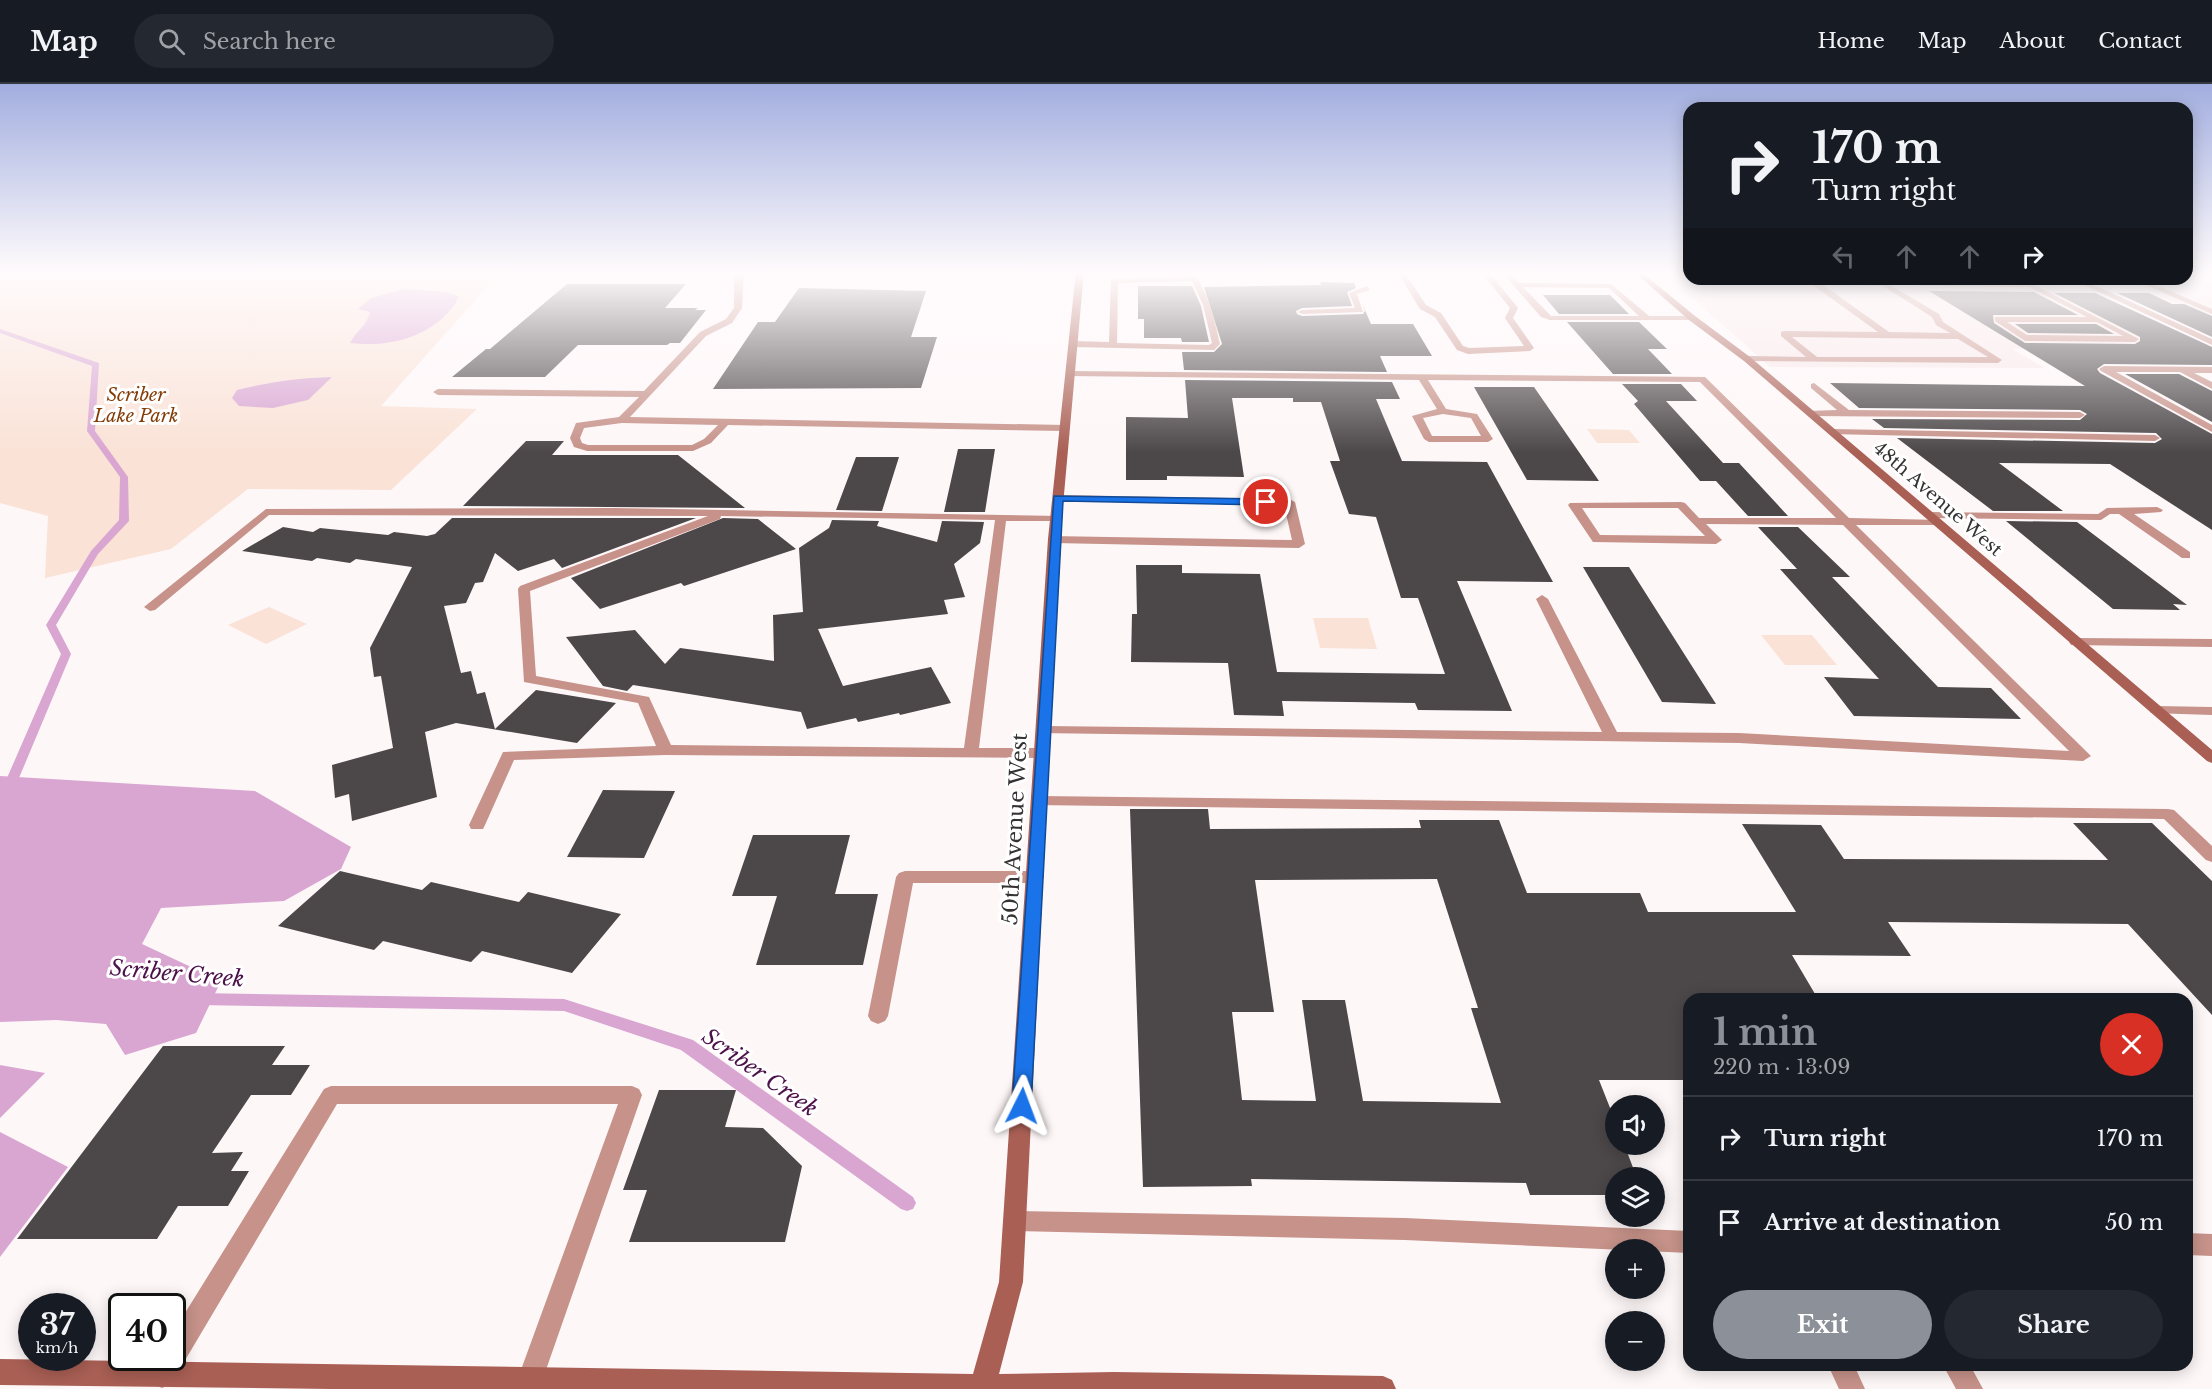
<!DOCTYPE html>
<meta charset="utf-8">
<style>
:root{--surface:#171b24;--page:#242831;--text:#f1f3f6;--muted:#9ea1a6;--line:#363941;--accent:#8c9099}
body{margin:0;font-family:"Libre Baskerville",serif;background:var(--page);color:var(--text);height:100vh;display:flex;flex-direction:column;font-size:22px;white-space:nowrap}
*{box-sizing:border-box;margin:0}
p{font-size:20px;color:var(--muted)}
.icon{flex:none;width:33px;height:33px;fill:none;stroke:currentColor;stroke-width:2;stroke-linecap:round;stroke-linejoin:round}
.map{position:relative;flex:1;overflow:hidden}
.details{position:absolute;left:1683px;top:909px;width:510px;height:378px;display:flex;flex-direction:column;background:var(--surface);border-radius:18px;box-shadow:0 3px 15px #0003}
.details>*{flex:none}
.banner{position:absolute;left:1683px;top:18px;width:510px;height:183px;border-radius:18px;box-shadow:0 3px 15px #0003;background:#171b24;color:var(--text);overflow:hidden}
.tools{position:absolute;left:1605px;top:1011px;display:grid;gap:12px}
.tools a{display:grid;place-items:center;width:60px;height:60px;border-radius:50%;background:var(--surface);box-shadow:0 3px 15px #0003;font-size:30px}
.speed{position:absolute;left:18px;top:1209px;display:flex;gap:12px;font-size:30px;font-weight:700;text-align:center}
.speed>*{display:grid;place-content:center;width:78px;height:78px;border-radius:50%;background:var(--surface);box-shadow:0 3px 15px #0003;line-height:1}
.speed small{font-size:15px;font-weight:400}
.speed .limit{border:3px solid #111;border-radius:9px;background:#fff;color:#111}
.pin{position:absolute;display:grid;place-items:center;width:51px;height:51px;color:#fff;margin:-26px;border:3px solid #fff;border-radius:50%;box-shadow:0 2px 6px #0007}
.me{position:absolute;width:66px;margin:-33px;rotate:3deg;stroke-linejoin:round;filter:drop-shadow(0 0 4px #0008)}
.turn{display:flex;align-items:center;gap:21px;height:126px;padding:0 30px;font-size:27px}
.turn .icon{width:78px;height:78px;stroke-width:2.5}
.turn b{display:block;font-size:42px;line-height:51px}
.lanes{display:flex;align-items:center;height:57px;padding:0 30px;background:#0003;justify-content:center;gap:30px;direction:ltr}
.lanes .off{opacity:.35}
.round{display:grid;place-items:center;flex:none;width:63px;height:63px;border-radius:32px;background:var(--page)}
.headline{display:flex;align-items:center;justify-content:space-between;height:102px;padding:0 30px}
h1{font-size:36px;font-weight:700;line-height:45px;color:var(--accent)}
.button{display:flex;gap:12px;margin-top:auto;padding:12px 30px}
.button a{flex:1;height:69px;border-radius:36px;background:var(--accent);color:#fff;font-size:24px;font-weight:700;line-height:69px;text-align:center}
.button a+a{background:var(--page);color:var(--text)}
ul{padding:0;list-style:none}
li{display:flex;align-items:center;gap:18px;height:84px;padding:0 30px;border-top:2px solid var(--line)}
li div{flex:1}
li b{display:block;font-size:22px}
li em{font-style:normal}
header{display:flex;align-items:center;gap:36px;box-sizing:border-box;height:84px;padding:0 30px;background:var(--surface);border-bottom:2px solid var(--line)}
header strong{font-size:28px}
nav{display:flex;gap:33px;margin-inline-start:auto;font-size:21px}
.search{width:420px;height:54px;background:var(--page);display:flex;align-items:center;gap:15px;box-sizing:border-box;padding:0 21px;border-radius:33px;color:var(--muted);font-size:22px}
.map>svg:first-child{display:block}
.built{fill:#f8e8ea}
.green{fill:#fae2d6}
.water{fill:#d9a6d2}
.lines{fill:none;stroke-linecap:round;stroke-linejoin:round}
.stream{fill:#d9a6d2;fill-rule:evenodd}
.building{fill:#4c4749;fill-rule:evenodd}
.lane{fill:#c69289;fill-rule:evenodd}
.secondary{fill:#a95f54;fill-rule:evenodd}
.route{fill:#1a73e8;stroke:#114b97;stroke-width:1.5}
.labels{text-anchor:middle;stroke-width:6;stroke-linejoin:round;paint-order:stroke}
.far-park-label{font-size:18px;font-style:italic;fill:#843c07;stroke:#fff}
.far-street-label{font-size:18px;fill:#343232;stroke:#fff}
.street-label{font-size:21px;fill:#343232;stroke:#fff}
.water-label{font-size:22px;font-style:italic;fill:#4d114a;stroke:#fff}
</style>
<header>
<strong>Map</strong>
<div class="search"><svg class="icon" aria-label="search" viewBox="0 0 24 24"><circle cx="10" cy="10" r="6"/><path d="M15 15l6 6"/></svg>Search here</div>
<nav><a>Home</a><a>Map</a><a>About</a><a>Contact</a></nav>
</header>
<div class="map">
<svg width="2212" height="1305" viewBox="0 0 2212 1305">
<rect width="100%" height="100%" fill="#fef7f8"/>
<path class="built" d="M 1689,191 L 1689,195 L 2212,195 L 2212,236 L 2137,201 L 2056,201 L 2180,264 L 2012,265 L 2044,284 L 1770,283 L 1677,200 L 1678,194 Z"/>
<path class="green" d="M 0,187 L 501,187 L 381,322 L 477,325 L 391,406 L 248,405 L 171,465 L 45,494 L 48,432 L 0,419 Z
M 1587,345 L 1629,346 L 1640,359 L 1597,359 Z
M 269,523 L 307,540 L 266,560 L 228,541 Z
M 1313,534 L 1368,534 L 1377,565 L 1320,564 Z
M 1761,551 L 1812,551 L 1837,581 L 1785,581 Z"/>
<path class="water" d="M 404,205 L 447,208 L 459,213 C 438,252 391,264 350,259 C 356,247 367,242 370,228 L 358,225 L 371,214 Z
M 332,293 L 308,316 L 273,324 L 239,322 L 232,314 L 237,306 C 269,298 299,294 332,293 Z
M 0,692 L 255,707 L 351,763 L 341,785 L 284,817 L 161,824 L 142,860 L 221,897 L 196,949 L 125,971 L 106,940 L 56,936 L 0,938 Z
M 0,981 L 45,989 L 0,1034 Z
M 0,1048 L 68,1083 L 0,1173 Z"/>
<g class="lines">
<path class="stream" d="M 0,245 L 99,279 L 95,347 L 128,393 L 129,437 L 98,470 L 56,541 L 71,570 L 19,694 L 18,708 L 12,712 L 6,708 L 7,694 L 61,570 L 46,541 L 91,467 L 119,436 L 120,393 L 87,347 L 92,282 L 0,249 Z
M 197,909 L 564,915 L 693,956 L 913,1113 L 916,1119 L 913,1125 L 907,1127 L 901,1125 L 681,966 L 564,927 L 197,921 L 192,919 L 189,915 L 192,911 Z"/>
</g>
<path class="building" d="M 1320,198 L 1354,199 L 1356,204 L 1347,208 L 1352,222 L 1302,224 L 1296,227 L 1297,230 L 1302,232 L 1363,230 L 1365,227 L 1362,219 L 1371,240 L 1413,240 L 1432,272 L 1380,272 L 1387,288 L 1184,286 L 1182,268 L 1214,268 L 1222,260 L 1204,203 L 1321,201 Z
M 567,200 L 686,200 L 665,224 L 698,224 L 695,226 L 706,226 L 680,259 L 670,259 L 667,261 L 578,261 L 545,293 L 452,293 L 486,265 L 490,265 Z
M 1138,202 L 1192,202 L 1201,222 L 1209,258 L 1182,258 L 1181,254 L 1144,254 L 1144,235 L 1138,235 Z
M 799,204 L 926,207 L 911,253 L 937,253 L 921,304 L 713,305 L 758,238 L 775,238 Z
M 1929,207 L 2034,208 L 2078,231 L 1993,231 L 1994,239 L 2025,259 L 2135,260 L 2140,257 L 2140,253 L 2054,209 L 2095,209 L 2212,263 L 2212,281 L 2104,280 L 2097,285 L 2100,289 L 2212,350 L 2212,446 L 2110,380 L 1999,379 L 2063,427 L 1993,427 L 1897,354 L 2155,359 L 2162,355 L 2156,349 L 1884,344 L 1872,335 L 2080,336 L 2087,330 L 2080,326 L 1859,324 L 1830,299 L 2085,302 Z
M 2117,209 L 2149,209 L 2172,220 L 2184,220 L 2212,232 L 2212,253 Z
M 1543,211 L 1610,211 L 1629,230 L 1559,230 Z
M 1567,238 L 1639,238 L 1667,265 L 1648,265 L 1672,290 L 1613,290 Z
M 2015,240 L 2096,240 L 2114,250 L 2028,249 Z
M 2125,290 L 2179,290 L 2212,307 L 2212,338 Z
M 1185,296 L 1392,298 L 1400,315 L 1376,315 L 1402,377 L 1487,378 L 1553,498 L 1457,497 L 1512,627 L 1418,626 L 1415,619 L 1282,617 L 1284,632 L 1234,631 L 1228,579 L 1131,578 L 1132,530 L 1137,530 L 1136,481 L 1182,481 L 1182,489 L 1260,490 L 1277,588 L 1445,590 L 1418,514 L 1401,514 L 1376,433 L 1349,430 L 1330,377 L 1340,377 L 1321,318 L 1293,318 L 1293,314 L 1232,314 L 1244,393 L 1167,392 L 1167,396 L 1126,396 L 1126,333 L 1188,334 Z
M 1622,300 L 1681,300 L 1697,317 L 1666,317 L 1723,379 L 1739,379 L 1788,432 L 1748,432 L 1716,397 L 1700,397 L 1634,320 L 1638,317 Z
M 1474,303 L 1534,303 L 1599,397 L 1527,396 Z
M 526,357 L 564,357 L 552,371 L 678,371 L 745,424 L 463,422 Z
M 958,365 L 995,365 L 985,428 L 944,428 Z
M 856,373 L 899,373 L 882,427 L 836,426 Z
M 452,434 L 696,434 L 562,484 L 554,475 L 518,487 L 495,469 L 483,498 L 475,499 L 466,519 L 444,522 L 461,589 L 471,587 L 477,610 L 485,608 L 495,645 L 536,606 L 616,619 L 577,659 L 456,639 L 425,648 L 437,713 L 352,737 L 349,710 L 335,714 L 332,681 L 393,664 L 381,592 L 374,593 L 370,564 L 412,483 L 356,475 L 350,479 L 317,474 L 312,477 L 242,467 L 283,443 L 313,448 L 320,444 L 388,451 L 394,448 L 427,452 L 435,450 Z
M 723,434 L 758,435 L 796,465 L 684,502 L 681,499 L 600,525 L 571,494 Z
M 832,436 L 879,437 L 877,442 L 937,458 L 942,437 L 984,438 L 980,459 L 954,480 L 965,513 L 944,516 L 948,530 L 818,545 L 843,602 L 931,583 L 951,619 L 900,631 L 899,629 L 858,638 L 856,634 L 807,645 L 801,628 L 633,601 L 627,607 L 603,602 L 566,553 L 635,546 L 665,580 L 680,564 L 774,577 L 773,531 L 803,528 L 799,464 L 829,444 Z
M 2006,437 L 2077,438 L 2187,521 L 2173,520 L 2180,526 L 2113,525 Z
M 1758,443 L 1798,443 L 1850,493 L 1832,493 L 1938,603 L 1991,604 L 2021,635 L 1854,632 L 1824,593 L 1879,595 L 1780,485 L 1797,485 Z
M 1583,483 L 1629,483 L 1716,620 L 1662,618 Z
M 603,706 L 675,707 L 644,774 L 567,773 Z
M 1130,725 L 1208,725 L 1210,745 L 1421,744 L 1419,736 L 1499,736 L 1527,809 L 1640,809 L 1648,828 L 1796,828 L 1742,740 L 1821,741 L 1844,775 L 2108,776 L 2073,739 L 2152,739 L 2212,797 L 2212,931 L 2128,840 L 1888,838 L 1911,872 L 1792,871 L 1818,915 L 1689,915 L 1689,996 L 1599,996 L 1616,1039 L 1616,1060 L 1624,1060 L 1637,1094 L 1616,1094 L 1616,1111 L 1530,1111 L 1526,1099 L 1251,1095 L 1252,1102 L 1143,1103 ZM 1437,795 L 1478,924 L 1471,924 L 1501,1019 L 1363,1017 L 1345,916 L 1302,916 L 1316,1017 L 1242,1016 L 1232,928 L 1274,928 L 1255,796 Z
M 753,751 L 850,751 L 835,810 L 878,810 L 863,881 L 756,881 L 777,812 L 732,812 Z
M 340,787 L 422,806 L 431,798 L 519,818 L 528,808 L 621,830 L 572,889 L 482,867 L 471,878 L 383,857 L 374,866 L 278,842 Z
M 163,962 L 285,962 L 272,981 L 310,981 L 291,1011 L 251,1011 L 212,1069 L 243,1068 L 231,1087 L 249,1087 L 228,1122 L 178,1122 L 157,1155 L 17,1155 Z
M 659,1006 L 736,1006 L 725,1043 L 763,1044 L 802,1082 L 785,1158 L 629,1158 L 647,1106 L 623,1106 Z"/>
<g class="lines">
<path class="lane" d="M 737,187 L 744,187 L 742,224 L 732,239 L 706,252 L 630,333 L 1065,341 L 1070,344 L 1065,347 L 728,341 L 711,359 L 693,367 L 587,367 L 574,363 L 570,354 L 576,339 L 619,333 L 639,313 L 438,311 L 433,308 L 438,305 L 644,307 L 700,248 L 726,235 L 734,224 L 734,190 ZM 622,339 L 718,341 L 704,355 L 692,361 L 588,361 L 582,359 L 580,354 L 584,344 Z
M 1184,187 L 1191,187 C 1208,206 1214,233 1220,260 L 1214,266 L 1073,263 L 1069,260 L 1073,257 L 1109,258 L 1111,195 L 1188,193 ZM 1192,197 L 1203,221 L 1212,259 L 1209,261 L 1117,259 L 1118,199 Z
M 1397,187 L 1404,187 L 1426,221 L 1441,229 L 1463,262 L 1469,264 L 1524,262 L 1505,234 L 1510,224 L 1480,187 L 1488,187 L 1518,224 L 1513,234 L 1534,264 L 1530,267 L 1468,270 L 1457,266 L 1435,233 L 1420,225 Z
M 1501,187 L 1508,187 L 1519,199 L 1611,200 L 1649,232 L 1692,232 L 1696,234 L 1692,236 L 1550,236 L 1541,233 ZM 1523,203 L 1609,204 L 1639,232 L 1551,232 Z
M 1691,195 L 1885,198 L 1939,230 L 1943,238 L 2002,276 L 1998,279 L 1744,277 L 1744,273 L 1747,272 L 1806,273 L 1781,252 L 1781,248 L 1784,247 L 1878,248 L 1810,199 L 1694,198 ZM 1823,201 L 1883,202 L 1932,233 L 1936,241 L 1950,249 L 1889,248 ZM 1792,253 L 1958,255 L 1988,273 L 1817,273 Z
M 1908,195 L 1923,198 L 2019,199 L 2013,195 L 2023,195 L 2139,255 L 2135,258 L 2025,257 L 1995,237 L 1995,233 L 2087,233 L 2029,203 L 1921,202 ZM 2007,238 L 2097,238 L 2123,252 L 2027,251 Z
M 2071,195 L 2081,195 L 2212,255 L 2212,261 Z
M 2132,195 L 2142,195 L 2212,225 L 2212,230 Z
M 1367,202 L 1370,206 L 1357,210 L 1363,228 L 1302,230 L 1298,228 L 1302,226 L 1355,224 L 1349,209 Z
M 2104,282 L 2212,283 L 2212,289 L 2194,289 L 2212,298 L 2212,305 L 2180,288 L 2116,288 L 2212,341 L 2212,348 L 2101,287 L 2099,285 Z
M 1070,287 L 1705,293 L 1849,434 L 1941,436 L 1941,440 L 1937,441 L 1856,441 L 2091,672 L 2083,677 L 1739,659 L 1038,649 L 1036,646 L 1043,642 L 1602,648 L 1536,515 L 1542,511 L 1548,515 L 1617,648 L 1739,649 L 2069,667 L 1843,441 L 1706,440 L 1722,456 L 1716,460 L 1593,458 L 1568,421 L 1570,419 L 1681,418 L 1685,419 L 1699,434 L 1836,434 L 1700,298 L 1428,296 L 1446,325 L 1477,330 L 1493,355 L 1488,358 L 1429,358 L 1424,355 L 1412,332 L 1437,325 L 1419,296 L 1067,292 L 1067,288 ZM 1443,330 L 1471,334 L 1481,352 L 1432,352 L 1423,334 ZM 1582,424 L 1678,424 L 1705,452 L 1600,451 Z
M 1814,299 L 1849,326 L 2080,328 L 2085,331 L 2080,334 L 1810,332 L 1807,331 L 1807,327 L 1837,326 L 1811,304 L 1811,300 Z
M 1833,345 L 2155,351 L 2160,354 L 2155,357 L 1829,350 L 1828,348 Z
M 1058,411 L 1289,415 L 1295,418 L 1305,460 L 1299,464 L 1054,459 L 1048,455 L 1050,452 L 1292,456 L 1284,421 L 1054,416 L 1054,412 Z
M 2157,423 L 2163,426 L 2161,428 L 2134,430 L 2190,468 L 2190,474 L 2182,474 L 2119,430 L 2110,430 L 2101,436 L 1929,434 L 1923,431 L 1929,428 L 2098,430 L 2107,424 Z
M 614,424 L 1060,432 L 1062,434 L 1056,437 L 1006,437 L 979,664 L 1041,664 L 1049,669 L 1041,674 L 665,671 L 514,676 L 485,741 L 483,745 L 471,745 L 469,741 L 503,668 L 656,662 L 638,619 L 524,598 L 518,505 L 520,502 L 708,432 L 269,431 L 155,526 L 150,527 L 144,523 L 266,425 ZM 721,432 L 995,436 L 964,664 L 671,661 L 649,613 L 536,592 L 530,507 L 720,435 Z
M 2076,554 L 2212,555 L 2212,563 L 2071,561 L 2069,558 Z
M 2156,622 L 2212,623 L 2212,631 L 2151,629 L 2149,626 L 2151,623 Z
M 1039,712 L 2168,725 L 2174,726 L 2212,762 L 2212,778 L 2206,776 L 2164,735 L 1033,721 L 1031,717 L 1033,713 Z
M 905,787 L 1035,787 L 1041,789 L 1044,793 L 1041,797 L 1035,799 L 913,799 L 888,932 L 885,937 L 878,940 L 871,937 L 868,932 L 896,793 L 899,789 Z
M 331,1002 L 632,1002 L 639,1005 L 642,1011 L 540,1303 L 535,1305 L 522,1303 L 518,1294 L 618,1020 L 337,1020 L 171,1300 L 162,1304 L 153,1300 L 149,1291 L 158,1274 L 172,1274 L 172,1250 L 324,1005 Z
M 1015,1127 L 1405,1134 L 1689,1147 L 1689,1169 L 1405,1156 L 1015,1147 L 1007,1144 L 1004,1137 L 1007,1130 Z
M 2187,1149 L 2212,1150 L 2212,1172 L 2187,1171 Z
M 1828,1281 L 1854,1281 L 1865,1305 L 1839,1305 Z
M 1943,1281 L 1970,1281 L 1983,1305 L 1956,1305 Z"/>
<path class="secondary" d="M 1076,187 L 1084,187 L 1060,455 L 1023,1198 L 999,1290 L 1114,1288 L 1383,1292 L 1392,1296 L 1396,1305 L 330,1305 L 0,1301 L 0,1275 L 973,1290 L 999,1198 L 1048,455 Z
M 1633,187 L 1640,187 L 1695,232 L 1750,273 L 2212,666 L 2212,679 L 2207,677 L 1744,277 L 1689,236 Z"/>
</g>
<linearGradient id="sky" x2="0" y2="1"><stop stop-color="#a2aedf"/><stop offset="0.51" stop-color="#fffbfc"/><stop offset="1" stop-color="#fffbfc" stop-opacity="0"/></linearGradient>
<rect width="2212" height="369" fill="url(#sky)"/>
<path class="route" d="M 1054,412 L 1266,415 L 1272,418 L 1266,421 L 1063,417 L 1031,1022 L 1029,1028 L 1022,1030 L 1015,1028 L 1012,1022 Z"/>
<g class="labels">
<g class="far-park-label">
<text x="136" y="317">Scriber<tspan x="136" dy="21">Lake Park</tspan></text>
</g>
<g class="far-street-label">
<text transform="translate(1938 415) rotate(41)" y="6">48th Avenue West</text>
</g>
<g class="street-label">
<text transform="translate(1015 745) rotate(-87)" y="7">50th Avenue West</text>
</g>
<g class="water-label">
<text transform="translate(177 889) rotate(5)" y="8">Scriber Creek</text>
<text transform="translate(760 988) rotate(35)" y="8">Scriber Creek</text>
</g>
</g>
</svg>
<div class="tools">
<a><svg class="icon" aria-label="sound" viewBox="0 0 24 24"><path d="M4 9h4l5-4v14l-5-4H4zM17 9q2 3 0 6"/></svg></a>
<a><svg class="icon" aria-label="layers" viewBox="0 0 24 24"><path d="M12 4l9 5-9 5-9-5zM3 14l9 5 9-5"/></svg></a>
<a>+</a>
<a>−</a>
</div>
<div class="speed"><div>37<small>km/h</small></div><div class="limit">40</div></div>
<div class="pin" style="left:1266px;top:418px;background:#d93025"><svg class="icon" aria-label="arrive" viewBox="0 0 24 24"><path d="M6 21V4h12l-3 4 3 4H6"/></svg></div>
<svg class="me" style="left:1022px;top:1022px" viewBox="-20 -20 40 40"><path d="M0-17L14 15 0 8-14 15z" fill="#1a73e8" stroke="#fff" stroke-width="4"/></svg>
<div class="banner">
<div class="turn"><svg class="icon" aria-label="right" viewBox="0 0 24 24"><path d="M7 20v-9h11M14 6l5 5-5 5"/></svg><div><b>170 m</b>Turn right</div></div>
<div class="lanes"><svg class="icon off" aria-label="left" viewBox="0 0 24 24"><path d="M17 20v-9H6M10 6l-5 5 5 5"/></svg><svg class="icon off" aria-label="ahead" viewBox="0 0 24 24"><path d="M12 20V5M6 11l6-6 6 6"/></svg><svg class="icon off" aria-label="ahead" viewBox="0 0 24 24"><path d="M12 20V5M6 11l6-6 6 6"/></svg><svg class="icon" aria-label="right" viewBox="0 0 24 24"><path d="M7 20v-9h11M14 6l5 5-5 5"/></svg></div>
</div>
<section class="details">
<div class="headline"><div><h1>1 min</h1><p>220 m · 13:09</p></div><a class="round" style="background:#d93025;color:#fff"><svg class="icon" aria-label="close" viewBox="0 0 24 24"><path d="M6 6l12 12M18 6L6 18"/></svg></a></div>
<ul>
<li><svg class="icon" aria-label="right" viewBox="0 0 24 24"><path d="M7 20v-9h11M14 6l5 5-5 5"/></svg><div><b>Turn right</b></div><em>170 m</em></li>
<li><svg class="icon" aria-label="arrive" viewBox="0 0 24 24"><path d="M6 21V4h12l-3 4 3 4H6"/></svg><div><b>Arrive at destination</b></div><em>50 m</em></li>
</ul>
<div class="button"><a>Exit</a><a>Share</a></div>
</section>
</div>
